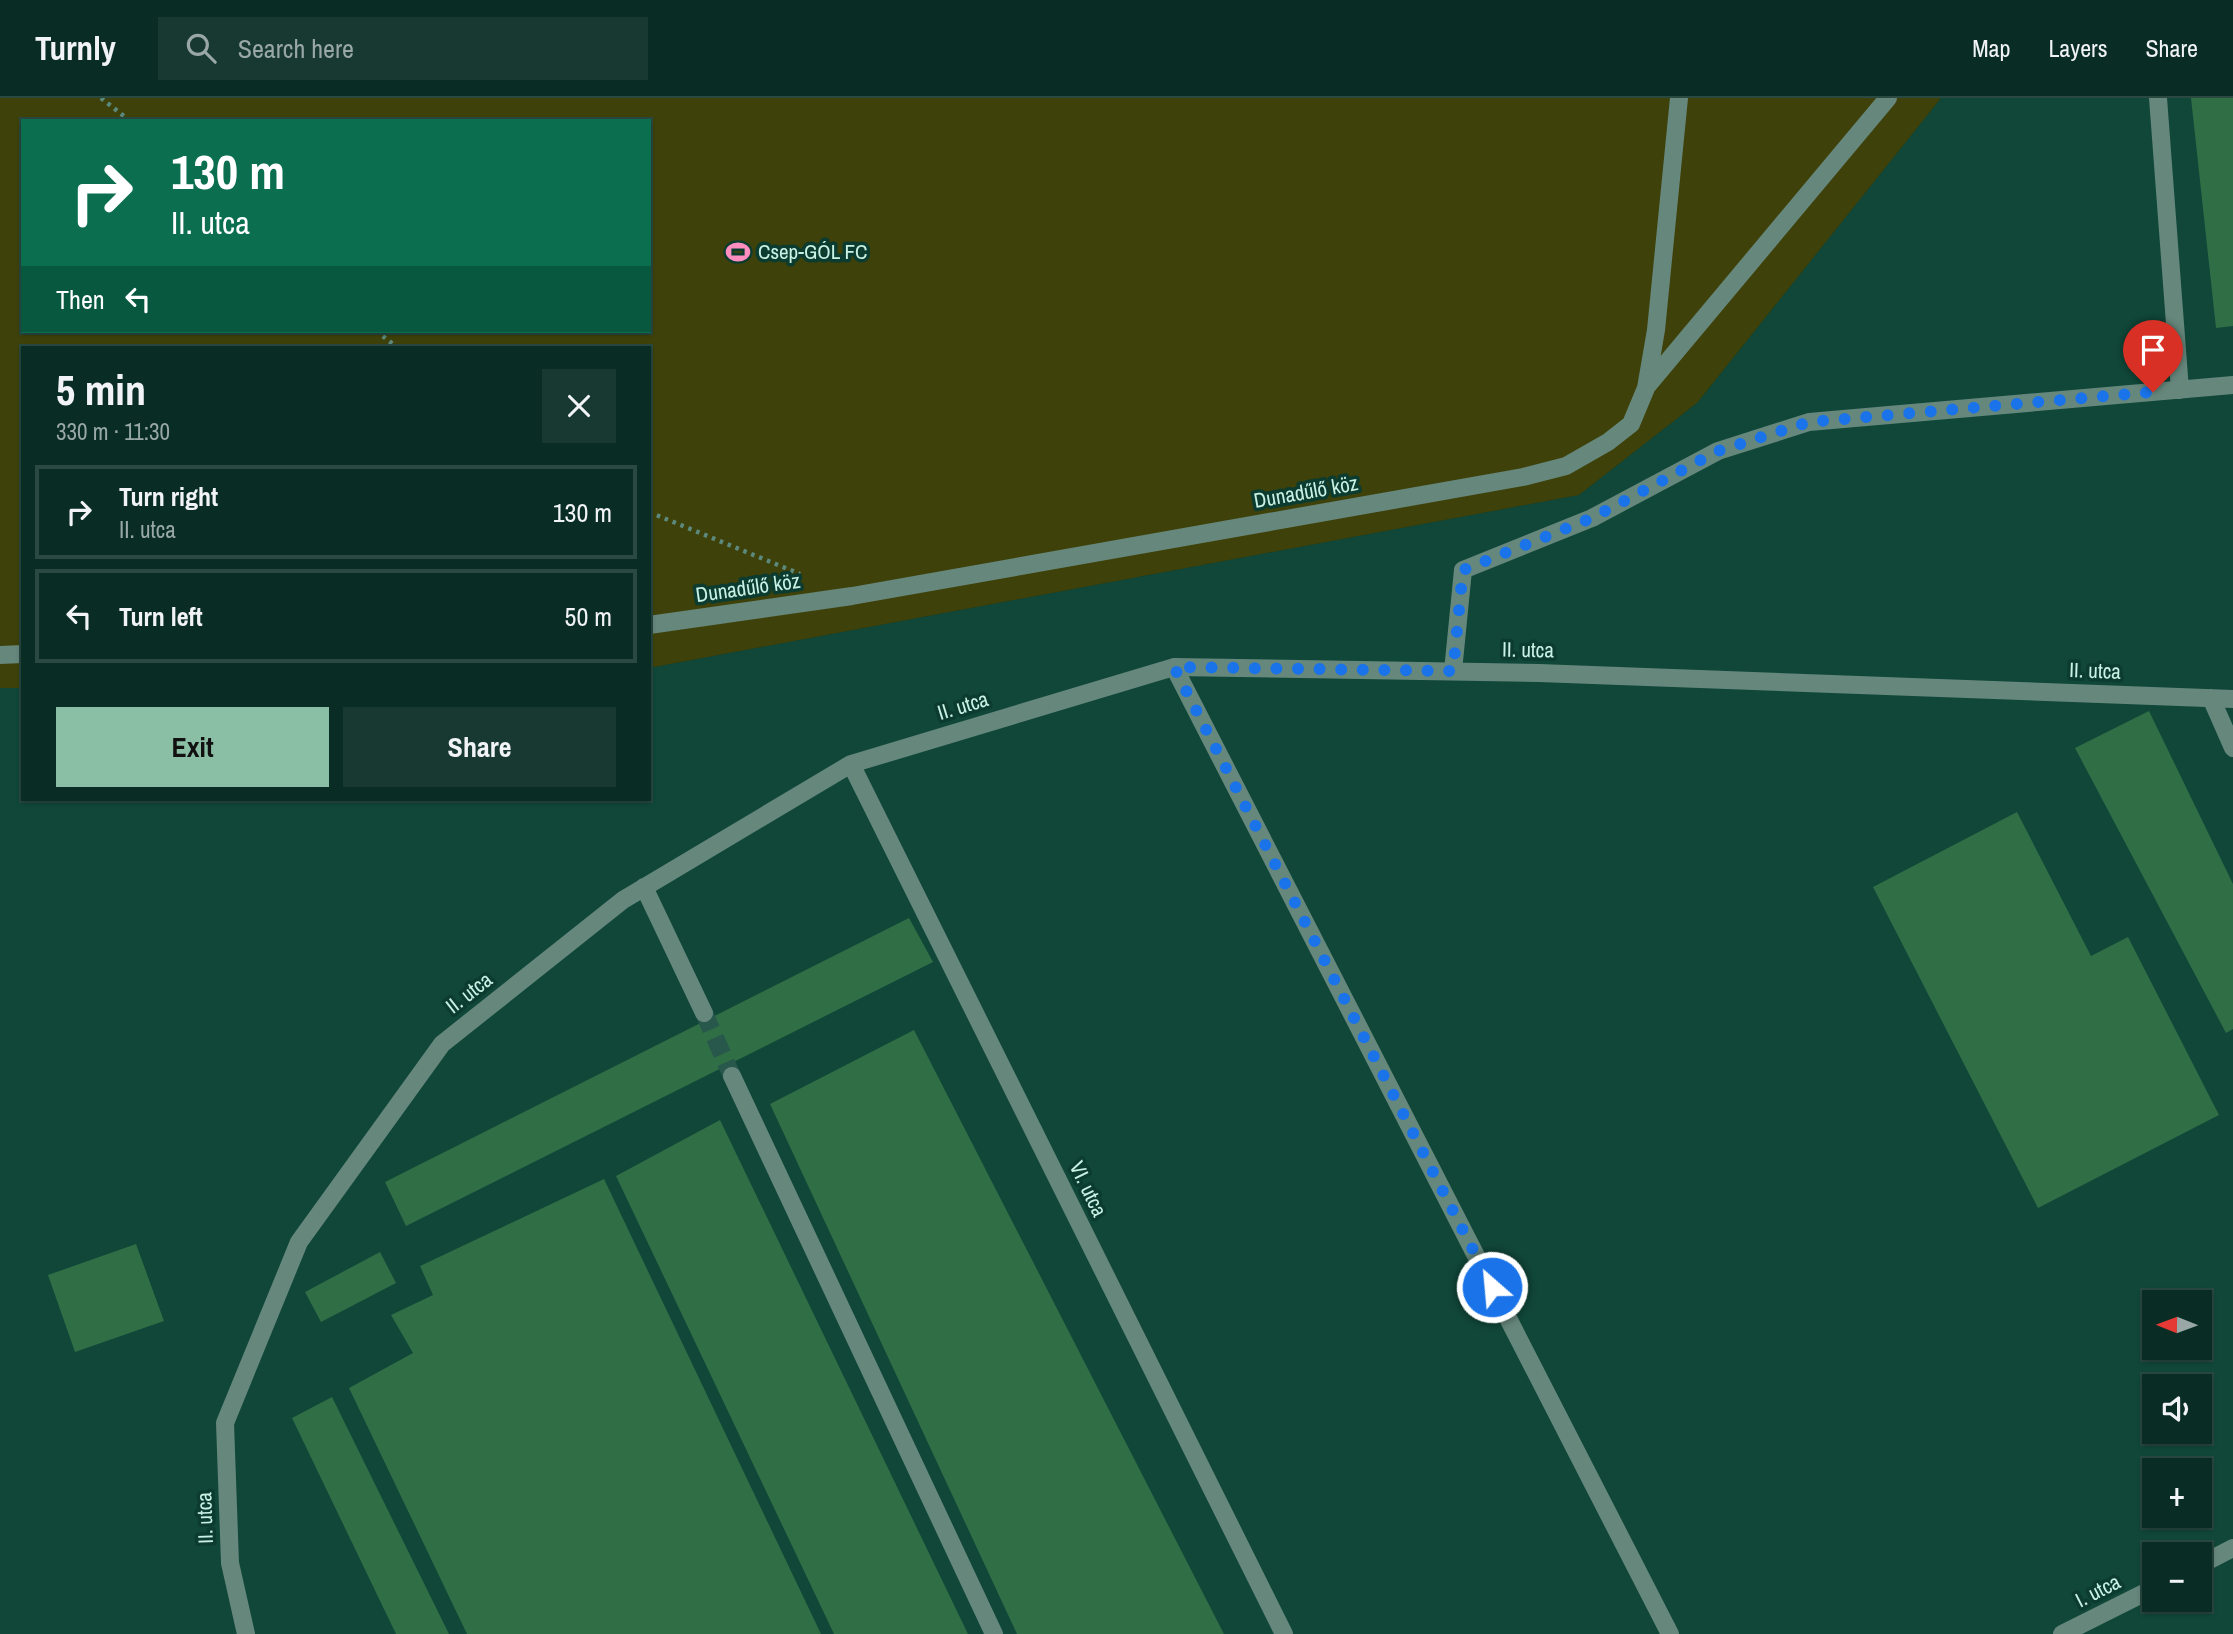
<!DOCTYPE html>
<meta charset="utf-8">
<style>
:root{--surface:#092d24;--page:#173931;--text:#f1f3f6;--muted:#99a8a6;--line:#294941;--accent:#8abfa5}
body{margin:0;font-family:"Archivo Narrow",sans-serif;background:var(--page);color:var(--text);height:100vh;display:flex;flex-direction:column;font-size:26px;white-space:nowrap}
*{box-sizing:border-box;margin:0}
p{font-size:23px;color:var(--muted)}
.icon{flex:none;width:38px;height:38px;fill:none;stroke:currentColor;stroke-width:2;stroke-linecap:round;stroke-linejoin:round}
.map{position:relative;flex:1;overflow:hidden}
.details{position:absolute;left:21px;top:248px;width:630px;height:455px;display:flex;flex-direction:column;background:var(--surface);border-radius:0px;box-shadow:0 2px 5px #0004,0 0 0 2px var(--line)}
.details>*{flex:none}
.guide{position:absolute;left:21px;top:21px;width:630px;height:214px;border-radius:0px;box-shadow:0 2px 5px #0004,0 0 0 2px var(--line);background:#0b6e4f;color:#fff;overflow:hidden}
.needle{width:46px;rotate:271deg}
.controls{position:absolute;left:2142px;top:1192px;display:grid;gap:14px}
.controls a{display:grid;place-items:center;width:70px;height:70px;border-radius:0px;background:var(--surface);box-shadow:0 2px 5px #0004,0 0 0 2px var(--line);font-size:35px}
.pin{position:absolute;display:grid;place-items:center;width:60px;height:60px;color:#fff;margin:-72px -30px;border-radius:50% 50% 50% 0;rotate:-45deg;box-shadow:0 0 7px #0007}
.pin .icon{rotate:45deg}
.me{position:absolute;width:77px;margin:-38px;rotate:333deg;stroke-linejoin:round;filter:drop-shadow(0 0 5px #0008)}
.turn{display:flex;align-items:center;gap:24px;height:147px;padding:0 35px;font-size:32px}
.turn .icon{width:91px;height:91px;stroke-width:2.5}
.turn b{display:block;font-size:49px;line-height:60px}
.then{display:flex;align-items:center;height:66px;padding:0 35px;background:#0003;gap:14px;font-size:26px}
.round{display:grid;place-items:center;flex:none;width:74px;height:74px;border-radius:0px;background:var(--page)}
.headline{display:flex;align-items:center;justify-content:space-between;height:119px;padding:0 35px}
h1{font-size:42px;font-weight:700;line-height:52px}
.primary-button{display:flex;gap:14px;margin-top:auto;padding:14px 35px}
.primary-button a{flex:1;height:80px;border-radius:0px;background:var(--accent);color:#111;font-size:28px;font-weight:700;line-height:80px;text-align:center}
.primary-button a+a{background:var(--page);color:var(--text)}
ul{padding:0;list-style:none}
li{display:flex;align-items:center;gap:21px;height:94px;margin:0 14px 10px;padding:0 21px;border:4px solid var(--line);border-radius:0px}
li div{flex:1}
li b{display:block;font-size:26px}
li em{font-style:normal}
header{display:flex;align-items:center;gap:42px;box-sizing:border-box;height:98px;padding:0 35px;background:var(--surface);border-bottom:2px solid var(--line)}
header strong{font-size:33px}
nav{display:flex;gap:38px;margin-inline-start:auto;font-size:24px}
.search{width:490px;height:63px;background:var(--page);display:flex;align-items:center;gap:18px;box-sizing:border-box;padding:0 24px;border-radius:0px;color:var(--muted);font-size:26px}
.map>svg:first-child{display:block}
.built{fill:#104739;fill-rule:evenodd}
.green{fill:#3e4109;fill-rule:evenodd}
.building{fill:#306e46}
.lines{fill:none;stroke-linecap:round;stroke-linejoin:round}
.minor-tunnel{stroke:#28574b;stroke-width:18;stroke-dasharray:18 9;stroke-linecap:butt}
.path{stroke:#5c897c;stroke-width:4.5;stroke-dasharray:3.5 5;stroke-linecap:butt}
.minor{stroke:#66877c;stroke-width:18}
.route{stroke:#1a73e8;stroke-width:12;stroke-dasharray:0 21.6}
.labels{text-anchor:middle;stroke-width:7;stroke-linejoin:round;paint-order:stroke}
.poi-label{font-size:21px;fill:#c9f1e4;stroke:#0c3c30;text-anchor:start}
.street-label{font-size:21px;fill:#c9f1e4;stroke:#0c3c30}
</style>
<header>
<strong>Turnly</strong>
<div class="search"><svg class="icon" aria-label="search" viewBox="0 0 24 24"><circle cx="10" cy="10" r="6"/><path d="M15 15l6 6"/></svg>Search here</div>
<nav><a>Map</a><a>Layers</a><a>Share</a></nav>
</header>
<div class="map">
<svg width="2233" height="1536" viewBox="0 0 2233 1536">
<rect width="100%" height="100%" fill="#0c3c30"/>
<path class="built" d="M 1941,0 L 2233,0 L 2233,1536 L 0,1536 L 0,590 L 23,590 L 23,702 L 649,702 L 649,570 L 1579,397 L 1697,305 ZM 2154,1204 L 2200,1204 L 2200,1250 L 2154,1250 ZM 2154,1288 L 2200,1288 L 2200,1334 L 2154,1334 ZM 2154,1372 L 2200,1372 L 2200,1418 L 2154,1418 ZM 2154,1456 L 2200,1456 L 2200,1502 L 2154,1502 Z"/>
<path class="green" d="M 0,0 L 1941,0 L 1697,305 L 1579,397 L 649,570 L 649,250 L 23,250 L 23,590 L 0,590 ZM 23,23 L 649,23 L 649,233 L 23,233 Z"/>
<path class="building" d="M 2191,0 L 2233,0 L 2233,228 L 2216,230 Z
M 2149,613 L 2233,786 L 2233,931 L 2226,935 L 2075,650 Z
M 2017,714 L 2091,858 L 2128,839 L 2219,1017 L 2038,1110 L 1873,789 Z
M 909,820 L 933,864 L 406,1128 L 385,1084 Z
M 914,932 L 1224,1536 L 1017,1536 L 770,1006 Z
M 720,1022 L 968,1536 L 834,1536 L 616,1078 Z
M 604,1081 L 821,1536 L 467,1536 L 349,1290 L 413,1255 L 391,1217 L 433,1197 L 420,1168 Z
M 136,1146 L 164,1223 L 75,1254 L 48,1177 Z
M 380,1154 L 396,1185 L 321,1224 L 305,1194 Z
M 332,1299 L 449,1536 L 396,1536 L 292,1320 Z"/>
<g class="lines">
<path class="minor-tunnel" d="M 704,915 L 732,978"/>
<path class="path" d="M 101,0 L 130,23
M 376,233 L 398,250
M 649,414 L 800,476"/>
<path class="minor" d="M 2158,0 L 2180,292
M 1648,287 L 1888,0
M 649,527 L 852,498 L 1523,379 L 1566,368 L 1608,344 L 1631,326 L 1646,290 L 1656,232 L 1679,0
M 0,557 L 23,556
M 1174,569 L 1670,1536
M 1453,573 L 1463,472 L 1592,420 L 1718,353 L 1809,324 L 2233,287
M 2211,600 L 2233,650
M 851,666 L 1284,1536
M 644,789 L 704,915
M 732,978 L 994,1536
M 2200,1467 L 2233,1450
M 246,1536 L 230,1465 L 225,1325 L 299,1144 L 442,946 L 623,802 L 851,666 L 1174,569 L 1539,575 L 2233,601
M 2062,1536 L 2154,1490"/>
</g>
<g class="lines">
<path class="route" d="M 1492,1189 L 1174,569 L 1453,573 L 1463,472 L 1592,420 L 1718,353 L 1809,324 L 2153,294"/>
</g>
<defs>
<g id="stadium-bare" transform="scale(1.89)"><path d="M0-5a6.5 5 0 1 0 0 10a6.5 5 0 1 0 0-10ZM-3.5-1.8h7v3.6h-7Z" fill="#fd8ebf" stroke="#0c3c30" stroke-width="2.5" paint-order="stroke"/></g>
</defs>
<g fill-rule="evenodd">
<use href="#stadium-bare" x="738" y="154"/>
</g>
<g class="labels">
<g class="poi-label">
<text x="758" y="161">Csep-GÓL FC</text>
</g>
<g class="street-label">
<text transform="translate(1306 394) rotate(-10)" y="7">Dunadűlő köz</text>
<text transform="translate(748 490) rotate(-8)" y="7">Dunadűlő köz</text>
<text transform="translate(1528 552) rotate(1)" y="7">II. utca</text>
<text transform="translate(2095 573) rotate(2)" y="7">II. utca</text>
<text transform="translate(963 608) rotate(-17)" y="7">II. utca</text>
<text transform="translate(469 895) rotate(-38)" y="7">II. utca</text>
<text transform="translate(1088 1091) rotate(64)" y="7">VI. utca</text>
<text transform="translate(205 1420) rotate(-92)" y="7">II. utca</text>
<text transform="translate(2098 1493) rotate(-27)" y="7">I. utca</text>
</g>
</g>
</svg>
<div class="controls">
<a><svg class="needle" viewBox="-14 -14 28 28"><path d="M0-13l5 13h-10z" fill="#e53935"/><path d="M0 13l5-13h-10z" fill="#99a8a6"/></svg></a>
<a><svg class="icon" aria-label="sound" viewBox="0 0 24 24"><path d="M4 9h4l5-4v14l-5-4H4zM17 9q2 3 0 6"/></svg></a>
<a>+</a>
<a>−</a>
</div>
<div class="pin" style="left:2153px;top:294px;background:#d93025"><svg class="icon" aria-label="arrive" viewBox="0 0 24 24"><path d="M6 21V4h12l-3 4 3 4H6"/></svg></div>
<svg class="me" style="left:1492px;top:1189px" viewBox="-20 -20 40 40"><circle r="17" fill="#1a73e8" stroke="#fff" stroke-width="3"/><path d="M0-11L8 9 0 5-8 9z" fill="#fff"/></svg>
<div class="guide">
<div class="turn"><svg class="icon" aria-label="right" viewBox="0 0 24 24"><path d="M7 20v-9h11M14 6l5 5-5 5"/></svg><div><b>130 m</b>II. utca</div></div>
<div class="then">Then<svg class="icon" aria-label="left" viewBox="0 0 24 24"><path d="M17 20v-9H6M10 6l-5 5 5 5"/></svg></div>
</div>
<section class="details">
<div class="headline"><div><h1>5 min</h1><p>330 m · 11:30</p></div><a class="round"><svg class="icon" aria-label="close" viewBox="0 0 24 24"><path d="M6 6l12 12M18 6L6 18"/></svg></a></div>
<ul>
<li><svg class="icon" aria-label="right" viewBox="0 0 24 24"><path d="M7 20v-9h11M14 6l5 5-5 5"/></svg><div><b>Turn right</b><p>II. utca</p></div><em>130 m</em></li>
<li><svg class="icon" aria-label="left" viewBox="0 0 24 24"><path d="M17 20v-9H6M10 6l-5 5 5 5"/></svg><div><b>Turn left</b></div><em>50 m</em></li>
</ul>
<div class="primary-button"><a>Exit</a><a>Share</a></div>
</section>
</div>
